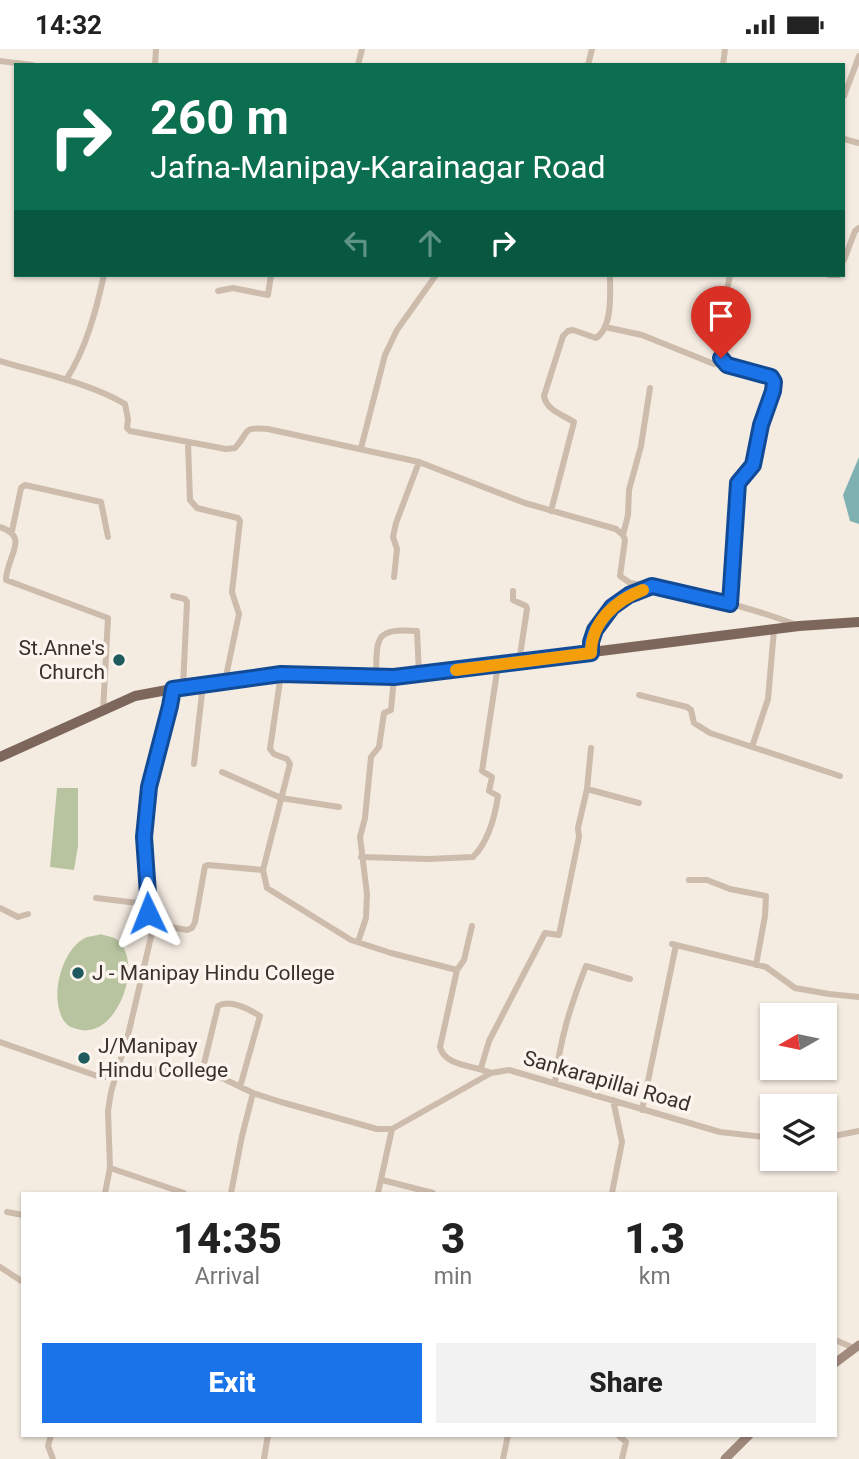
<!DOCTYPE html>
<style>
:root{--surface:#fff;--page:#f2f2f2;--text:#222;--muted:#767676;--accent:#1a73e8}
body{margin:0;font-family:Roboto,sans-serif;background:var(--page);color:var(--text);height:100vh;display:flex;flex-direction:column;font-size:26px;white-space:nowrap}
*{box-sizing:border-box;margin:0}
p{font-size:23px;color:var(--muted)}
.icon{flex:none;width:38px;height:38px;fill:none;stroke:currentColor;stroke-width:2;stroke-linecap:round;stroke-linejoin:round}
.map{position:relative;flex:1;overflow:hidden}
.panel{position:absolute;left:21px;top:1143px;width:816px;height:245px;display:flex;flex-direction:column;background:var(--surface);border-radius:0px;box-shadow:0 2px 5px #0004}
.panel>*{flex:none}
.banner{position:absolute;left:14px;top:14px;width:831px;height:214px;border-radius:0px;box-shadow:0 2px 5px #0004;background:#0b6e4f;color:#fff;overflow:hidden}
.needle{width:46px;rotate:261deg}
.fabs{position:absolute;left:760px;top:954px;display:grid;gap:14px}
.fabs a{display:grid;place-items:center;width:77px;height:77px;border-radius:0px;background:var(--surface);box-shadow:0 2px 5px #0004;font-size:35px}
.pin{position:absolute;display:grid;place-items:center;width:60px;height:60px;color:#fff;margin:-72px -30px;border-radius:50% 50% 50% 0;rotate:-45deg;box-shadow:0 0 7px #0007}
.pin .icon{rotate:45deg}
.me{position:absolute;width:77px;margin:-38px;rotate:358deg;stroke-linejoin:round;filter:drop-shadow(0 0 5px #0008)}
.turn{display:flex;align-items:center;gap:24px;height:147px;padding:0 21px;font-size:32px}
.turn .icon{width:91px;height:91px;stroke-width:2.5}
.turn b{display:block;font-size:49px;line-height:60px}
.lanes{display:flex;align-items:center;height:66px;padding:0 21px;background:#0003;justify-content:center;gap:35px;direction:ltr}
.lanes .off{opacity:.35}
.eta{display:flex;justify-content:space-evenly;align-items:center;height:119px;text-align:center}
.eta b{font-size:42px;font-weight:800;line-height:49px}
.button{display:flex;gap:14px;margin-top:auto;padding:14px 21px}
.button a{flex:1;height:80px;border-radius:0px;background:var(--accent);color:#fff;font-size:28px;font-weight:800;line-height:80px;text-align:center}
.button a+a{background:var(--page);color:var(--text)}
.status{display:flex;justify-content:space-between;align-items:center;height:49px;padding:0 35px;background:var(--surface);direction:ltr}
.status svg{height:19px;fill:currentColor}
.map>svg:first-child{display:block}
.green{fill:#b8c4a0}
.water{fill:#7fb0b2}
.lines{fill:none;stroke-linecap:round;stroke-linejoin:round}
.street{stroke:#cdbbac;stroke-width:6}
.secondary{stroke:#a18a7d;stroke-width:9}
.primary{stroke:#7d675c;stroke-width:10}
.route-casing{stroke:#114b97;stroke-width:18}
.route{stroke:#1a73e8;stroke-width:12}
.slow{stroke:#f59e0b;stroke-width:12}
.poi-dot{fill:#1f5a5e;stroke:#fbf5ee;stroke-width:2.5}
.labels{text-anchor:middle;stroke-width:7;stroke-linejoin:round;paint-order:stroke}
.poi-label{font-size:21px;fill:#3b302b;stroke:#fbf5ee;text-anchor:start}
.street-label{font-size:21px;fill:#3b302b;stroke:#fbf5ee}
</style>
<div class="status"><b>14:32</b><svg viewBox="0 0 49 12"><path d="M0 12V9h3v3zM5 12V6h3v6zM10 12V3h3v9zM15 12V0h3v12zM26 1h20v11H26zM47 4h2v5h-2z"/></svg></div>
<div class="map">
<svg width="859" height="1410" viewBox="0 0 859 1410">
<rect width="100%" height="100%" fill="#f4ebe1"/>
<path class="green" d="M 57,739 L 78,739 L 78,797 L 74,821 L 50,818 Z
M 101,885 C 105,887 112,887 116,890 C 146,911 117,993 77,980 C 70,978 68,977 64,972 C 49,950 61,901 85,889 C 89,887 96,887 101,885 Z"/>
<path class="water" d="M 859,408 L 859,475 L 850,472 L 843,446 Z"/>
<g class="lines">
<path class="street" d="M 0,12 L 32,16
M 155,16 L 156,0
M 358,16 L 362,0
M 588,16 L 592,0
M 723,16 L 725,0
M 844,47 L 859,7
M 844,90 L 859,94
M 844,211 L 855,182 L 859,179
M 829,226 L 838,226
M 218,242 L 233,239 L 268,246 L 271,226
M 605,278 L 642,286 L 714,315 L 727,316
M 0,312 C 40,324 90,334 125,355 L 128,370 L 127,379 L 130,382 L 226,400 L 235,399 C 251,382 240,378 268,380 L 419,413 L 525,454 L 616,480 L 623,486 L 625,491 L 620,527 L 630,534 C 685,542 741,555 794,575
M 66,331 C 86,300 96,262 104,226
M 188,394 L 190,451 L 197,459 L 238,469 L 240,472 L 232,543 L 239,565 L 225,632
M 361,399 L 385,306 L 397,281 L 436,226
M 551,462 L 574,373 C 563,366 546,361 544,347 L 563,287 L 568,282 L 573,281 L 596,289 C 613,278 610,244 610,226
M 0,478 C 31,488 6,508 6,531 L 108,569 L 103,663
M 12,482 L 21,439 L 25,436 L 101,453 L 108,488
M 623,486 L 628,466 L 629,441 L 641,397 L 650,339
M 394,528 L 397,500 L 393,488 L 396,474 L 419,413
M 513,542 L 513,551 L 526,557 L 527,560 L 519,613
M 173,547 L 185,550 L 187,553 L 183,638
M 730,555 L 738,434 L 753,416 L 761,376 L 773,342 L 771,328 L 727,316 L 721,309 L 736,263 L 725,252 L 730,226
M 591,604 C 591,569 621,550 650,538
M 281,625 L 270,700 L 274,705 L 287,710 L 290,715 L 263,821 L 267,839 L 351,891 L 391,904 L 457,921 L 440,998 C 445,1018 475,1016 491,1024
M 376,628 C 377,588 374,579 417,582 L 419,625
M 639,646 L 687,658 L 691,661 L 694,674 L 710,684 L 840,727
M 752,698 L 768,650 L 774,581
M 194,715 L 203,635
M 222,723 L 281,749 L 339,758
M 587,740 L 639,754
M 361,808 L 428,810 L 473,808 C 488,793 495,767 498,747 L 489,742 L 492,728 L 482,722 L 498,616
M 689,831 L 707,831 L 730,840 L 766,847 L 765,867 L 756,916
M 96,849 L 138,854 L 143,856 L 154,875 L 187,881 L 192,879 L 195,873 L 205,817 L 208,816 L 263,821
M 143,856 L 148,845 L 144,788 L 149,738 L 173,640
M 0,859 L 18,868 L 28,865
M 358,893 L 366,869 L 367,845 L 360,788 L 365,769 L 371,708 L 379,698 L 384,664 L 391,661 L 394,628
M 672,895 L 766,918 L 795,939 L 829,945 L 859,948
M 457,921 L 464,911 L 472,877
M 0,993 L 100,1028 L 116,1027 L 147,1020 L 202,1023 L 216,1026 L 253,1044 L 281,1053 L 377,1080 L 392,1080 L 491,1024 L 509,1021 L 720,1083 L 772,1089
M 481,1019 L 489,992 L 545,884 L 559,886 L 579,788 L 578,779 L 587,740 L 591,699
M 202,1023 L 218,957 C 230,950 249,960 260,967 L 240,1038
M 555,1034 C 560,990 570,958 586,917 L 630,930
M 642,1061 L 676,896
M 824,1089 L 859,1082
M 110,1119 L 184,1144
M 382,1131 L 433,1144
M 105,1144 L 110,1119 L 108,1062 L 111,1043 L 129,982 L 154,875
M 231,1144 L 242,1087 L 253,1044
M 378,1144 L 392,1080
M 612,1144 L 622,1093 L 613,1051
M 7,1163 L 23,1166
M 0,1218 L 23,1233
M 835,1291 L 854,1299
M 51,1386 L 48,1397 L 53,1410
M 618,1386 L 626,1393 L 622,1410
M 264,1410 L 268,1386
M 503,1410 L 508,1386"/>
<path class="secondary" d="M 835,1314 L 859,1296
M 725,1410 L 749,1386"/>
<path class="primary" d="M 0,708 L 135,647 L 183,638 L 281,625 L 394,628 L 799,577 L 859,573"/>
</g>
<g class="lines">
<g class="route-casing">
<path id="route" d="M 148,864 L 143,856 L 148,845 L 144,788 L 149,738 L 170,657 L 173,640 L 281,625 L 394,628 L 591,604 L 591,593 L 595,581 L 612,558 L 629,546 L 652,537 L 730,555 L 738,434 L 753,416 L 761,376 L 773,342 L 774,333 L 771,328 L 727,316 L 721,309"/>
</g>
<use href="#route" class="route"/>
<path class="slow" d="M 456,621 L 591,604 C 591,573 616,551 643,541"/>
</g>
<g class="poi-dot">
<circle cx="119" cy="611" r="7"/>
<circle cx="78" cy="924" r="7"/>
<circle cx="84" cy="1009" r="7"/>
</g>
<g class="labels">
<g class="poi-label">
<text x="105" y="606" text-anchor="end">St.Anne's<tspan x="105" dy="24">Church</tspan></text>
<text x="92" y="931">J - Manipay Hindu College</text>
<text x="98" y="1004">J/Manipay<tspan x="98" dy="24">Hindu College</tspan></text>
</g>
<g class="street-label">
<text transform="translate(607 1032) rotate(16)" y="7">Sankarapillai Road</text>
</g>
</g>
</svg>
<div class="fabs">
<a><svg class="needle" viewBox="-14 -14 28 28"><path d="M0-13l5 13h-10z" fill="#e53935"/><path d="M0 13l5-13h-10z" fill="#767676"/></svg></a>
<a><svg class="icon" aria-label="layers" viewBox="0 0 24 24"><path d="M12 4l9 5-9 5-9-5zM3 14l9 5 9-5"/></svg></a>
</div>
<div class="pin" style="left:721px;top:309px;background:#d93025"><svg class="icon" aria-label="arrive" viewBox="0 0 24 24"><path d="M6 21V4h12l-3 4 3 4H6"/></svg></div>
<svg class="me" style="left:148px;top:864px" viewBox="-20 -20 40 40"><path d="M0-17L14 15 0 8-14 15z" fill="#1a73e8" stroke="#fff" stroke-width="4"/></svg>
<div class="banner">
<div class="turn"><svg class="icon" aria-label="right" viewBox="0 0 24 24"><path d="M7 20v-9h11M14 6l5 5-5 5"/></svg><div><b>260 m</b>Jafna-Manipay-Karainagar Road</div></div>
<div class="lanes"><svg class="icon off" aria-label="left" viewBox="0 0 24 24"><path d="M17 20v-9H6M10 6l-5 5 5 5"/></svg><svg class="icon off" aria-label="ahead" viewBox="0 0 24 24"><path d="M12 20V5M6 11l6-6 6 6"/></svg><svg class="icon" aria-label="right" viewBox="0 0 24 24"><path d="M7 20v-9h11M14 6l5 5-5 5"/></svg></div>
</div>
<section class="panel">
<div class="eta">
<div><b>14:35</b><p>Arrival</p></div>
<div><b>3</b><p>min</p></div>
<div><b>1.3</b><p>km</p></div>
</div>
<div class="button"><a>Exit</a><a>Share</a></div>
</section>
</div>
